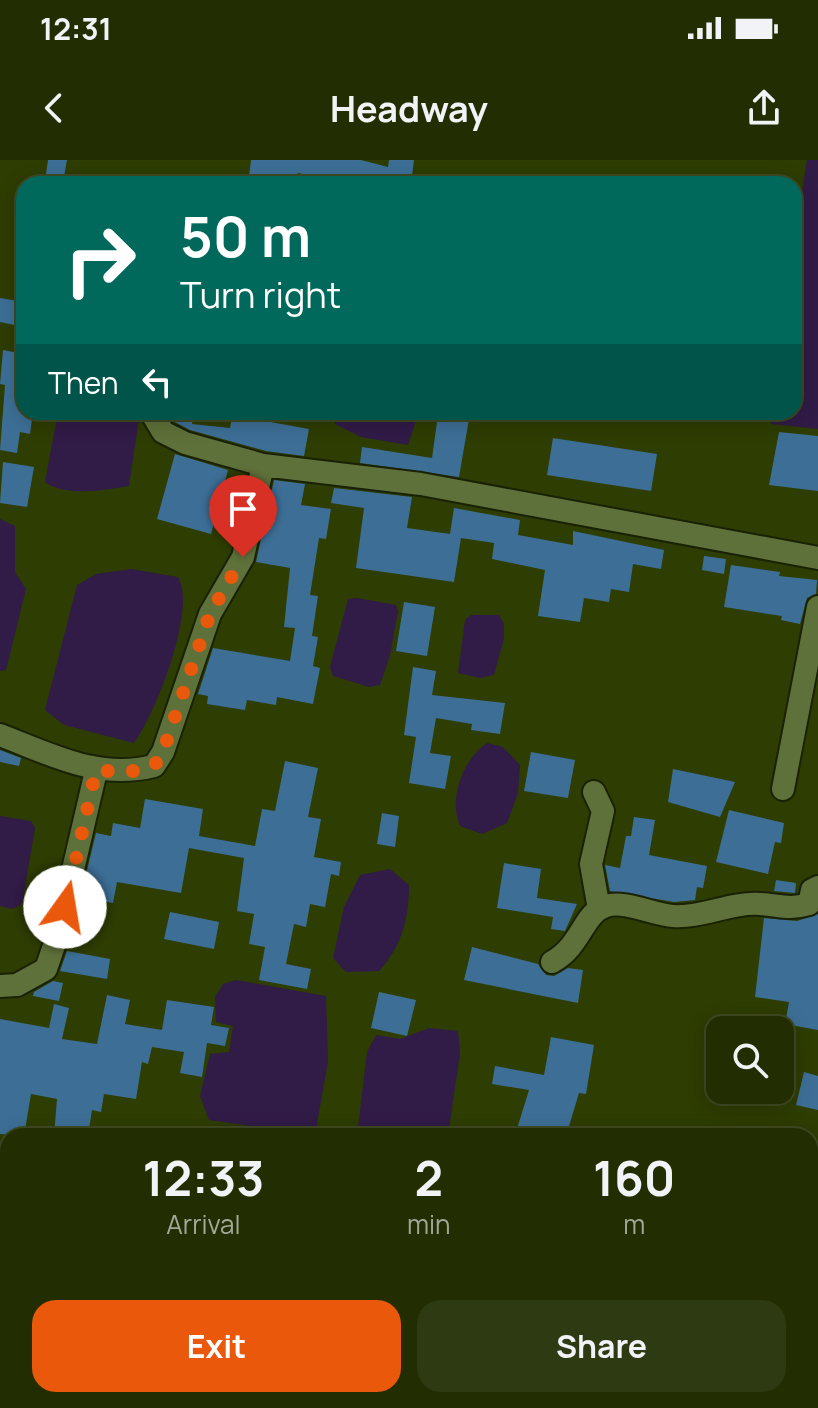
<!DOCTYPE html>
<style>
:root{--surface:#222e02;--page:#2e3a11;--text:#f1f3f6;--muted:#a2a899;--line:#3f4a24;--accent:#ea580c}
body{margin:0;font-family:Manrope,sans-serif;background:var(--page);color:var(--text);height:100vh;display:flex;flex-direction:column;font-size:30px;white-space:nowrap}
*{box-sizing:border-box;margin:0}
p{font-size:26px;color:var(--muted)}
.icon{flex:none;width:44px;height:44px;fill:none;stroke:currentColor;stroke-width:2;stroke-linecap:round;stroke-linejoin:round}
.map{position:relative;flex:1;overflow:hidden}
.panel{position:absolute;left:0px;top:968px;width:818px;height:280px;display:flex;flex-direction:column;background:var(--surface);border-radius:24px 24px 0 0;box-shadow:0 4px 20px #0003,0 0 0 2px var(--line)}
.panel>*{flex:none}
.hud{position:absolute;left:16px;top:16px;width:786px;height:244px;border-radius:24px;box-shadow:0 4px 20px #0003,0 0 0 2px var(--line);background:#00695c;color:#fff;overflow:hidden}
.fabs{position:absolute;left:706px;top:856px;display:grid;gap:16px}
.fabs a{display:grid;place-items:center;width:88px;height:88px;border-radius:16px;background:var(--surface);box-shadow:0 4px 20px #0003,0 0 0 2px var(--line);font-size:40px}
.pin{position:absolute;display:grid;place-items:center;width:68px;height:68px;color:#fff;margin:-82px -34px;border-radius:50% 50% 50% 0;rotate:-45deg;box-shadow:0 0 8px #0007}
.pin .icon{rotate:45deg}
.me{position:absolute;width:88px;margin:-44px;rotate:13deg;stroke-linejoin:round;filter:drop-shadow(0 0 6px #0008)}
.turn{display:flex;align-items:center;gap:28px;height:168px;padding:0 32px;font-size:36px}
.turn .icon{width:104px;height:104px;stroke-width:2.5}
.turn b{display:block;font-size:56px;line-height:68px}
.then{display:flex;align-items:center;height:76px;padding:0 32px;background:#0003;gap:16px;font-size:30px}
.eta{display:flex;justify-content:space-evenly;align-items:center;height:136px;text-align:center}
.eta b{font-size:48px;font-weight:700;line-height:56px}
.action{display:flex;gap:16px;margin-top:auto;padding:16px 32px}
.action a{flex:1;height:92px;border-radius:24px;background:var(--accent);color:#fff;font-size:32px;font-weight:700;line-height:92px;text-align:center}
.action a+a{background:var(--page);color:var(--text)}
.status{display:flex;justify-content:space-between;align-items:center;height:56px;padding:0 40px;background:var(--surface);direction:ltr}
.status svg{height:22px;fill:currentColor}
header{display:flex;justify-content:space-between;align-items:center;height:104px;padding:0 32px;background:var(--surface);font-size:36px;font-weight:700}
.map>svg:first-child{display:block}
.water{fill:#311b47}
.building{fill:#3d6f96}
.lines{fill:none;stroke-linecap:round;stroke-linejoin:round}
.minor-casing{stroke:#192205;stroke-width:26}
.minor{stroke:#5f713a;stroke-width:22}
.route{stroke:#ea580c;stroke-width:14;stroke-dasharray:0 25.2}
</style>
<div class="status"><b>12:31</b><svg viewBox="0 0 49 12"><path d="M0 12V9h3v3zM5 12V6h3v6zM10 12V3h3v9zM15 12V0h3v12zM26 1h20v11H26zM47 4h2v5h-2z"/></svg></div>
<header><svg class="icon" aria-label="back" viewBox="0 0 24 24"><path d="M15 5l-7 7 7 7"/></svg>Headway<svg class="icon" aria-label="share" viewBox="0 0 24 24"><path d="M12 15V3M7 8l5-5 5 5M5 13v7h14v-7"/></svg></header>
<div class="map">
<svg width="818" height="1248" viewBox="0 0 818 1248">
<rect width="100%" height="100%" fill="#2e3d02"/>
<path class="water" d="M 807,0 L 818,0 L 818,269 L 771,264 L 773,252 L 794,252 L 794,82 Z
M 58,252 L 140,252 L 129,326 C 106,330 65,337 45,322 Z
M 337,252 L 419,252 L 408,285 L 361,277 L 335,264 Z
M 0,359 L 15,366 L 15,412 L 26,429 L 6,510 L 0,511 Z
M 131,409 L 178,417 C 197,449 156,553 134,583 L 64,565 L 45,550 L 77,425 L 96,414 Z
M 357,438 L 396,445 L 398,451 L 390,495 L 380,525 L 369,527 L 333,516 L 330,507 L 348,439 Z
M 471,455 L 499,455 L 504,464 L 504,478 L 494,515 L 480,518 L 458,513 L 465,460 Z
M 487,583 L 503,587 L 520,605 L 518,633 L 507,663 L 482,674 L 460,666 C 448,639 463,599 487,583 Z
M 0,656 L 31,661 L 35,668 L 22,744 L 12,749 L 0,746 Z
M 390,709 L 409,725 C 409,758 402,786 379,811 L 346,812 L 333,798 L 344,747 L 360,715 Z
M 236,820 L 326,836 L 328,901 L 315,975 L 209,960 L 200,936 L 210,894 L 229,892 L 233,866 L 216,862 L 215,837 L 223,824 Z
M 429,868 L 458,871 L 460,893 L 448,976 L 357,976 L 367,892 L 376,875 L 400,879 Z"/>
<path class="building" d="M 48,0 L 67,0 L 64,17 L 46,14 Z
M 251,0 L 361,0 L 388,7 L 389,0 L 414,0 L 411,24 L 361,20 L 360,24 L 352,24 L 298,13 L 295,24 L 248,24 Z
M 0,138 L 24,142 L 24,167 L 0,162 Z
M 3,190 L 24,194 L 21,252 L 33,252 L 30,274 L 20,272 L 17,293 L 0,290 L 5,225 L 0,224 Z
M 172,252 L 194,252 L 192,264 L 230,268 L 233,252 L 255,252 L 254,259 L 309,269 L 304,296 L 266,291 L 190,270 L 173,261 Z
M 438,255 L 469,259 L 459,317 L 360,303 L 362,287 L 432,298 Z
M 779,272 L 818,276 L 818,331 L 769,325 Z
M 553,278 L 657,294 L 651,331 L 547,315 Z
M 175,294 L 228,310 L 211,374 L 157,359 Z
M 3,302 L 34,307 L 27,347 L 0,343 Z
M 274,320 L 305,324 L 301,345 L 331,349 L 326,379 L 319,378 L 310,435 L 318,436 L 312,476 L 318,477 L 313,506 L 320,508 L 313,544 L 277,537 L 276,545 L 247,540 L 245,550 L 207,544 L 208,536 L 198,534 L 213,488 L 290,501 L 295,468 L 284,467 L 290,408 L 256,402 Z
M 334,328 L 412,337 L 407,368 L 450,374 L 454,348 L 520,360 L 518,375 L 573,385 L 573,371 L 664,390 L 661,409 L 633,404 L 629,432 L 611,429 L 609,442 L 584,438 L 580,462 L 538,456 L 545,410 L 492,399 L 494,383 L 461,378 L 454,422 L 356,408 L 364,348 L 331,343 Z
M 704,396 L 726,399 L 724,414 L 702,410 Z
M 731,405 L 780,412 L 779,416 L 817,420 L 816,434 L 807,438 L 800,464 L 781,460 L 782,456 L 724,447 Z
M 404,442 L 435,447 L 427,496 L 396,491 Z
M 413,507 L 436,511 L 432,535 L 505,543 L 500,574 L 471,570 L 472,564 L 436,558 L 430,593 L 451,596 L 445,629 L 409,623 L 416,577 L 404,575 Z
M 0,590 L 21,598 L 19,606 L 0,602 Z
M 531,592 L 575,600 L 568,638 L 524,631 Z
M 285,601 L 318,608 L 308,657 L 321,659 L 314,697 L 341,702 L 339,716 L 331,714 L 325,747 L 310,744 L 306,767 L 294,764 L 286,804 L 311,809 L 307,829 L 259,820 L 265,787 L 249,784 L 254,754 L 237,751 L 244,698 L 189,688 L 181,733 L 117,722 L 113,743 L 101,741 L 98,760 L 76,756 L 96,673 L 111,676 L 113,663 L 140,668 L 145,639 L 203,649 L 199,676 L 255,686 L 262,649 L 275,651 Z
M 673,609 L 735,622 L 720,657 L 668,642 Z
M 729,650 L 784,663 L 781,683 L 775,682 L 768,714 L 716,702 Z
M 382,653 L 399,656 L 395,687 L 377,684 Z
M 634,657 L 655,660 L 649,695 L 707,706 L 703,728 L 697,727 L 695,740 L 674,742 L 610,731 L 605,705 L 620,708 L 626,676 L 631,676 Z
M 504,703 L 541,709 L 537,738 L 577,744 L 565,771 L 551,769 L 553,757 L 497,748 Z
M 776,720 L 796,723 L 795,733 L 774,731 Z
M 170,752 L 219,762 L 214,789 L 164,779 Z
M 818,754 L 818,870 L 785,864 L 789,842 L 755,837 L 764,758 L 797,761 Z
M 472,787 L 538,804 L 546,815 L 554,816 L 568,808 L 583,810 L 578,843 L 464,820 Z
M 67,791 L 110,799 L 107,819 L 60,811 Z
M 53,821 L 63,823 L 59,841 L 33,836 L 34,832 Z
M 379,832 L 416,840 L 407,876 L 371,868 Z
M 107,835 L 130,840 L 125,864 L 162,870 L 167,840 L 214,847 L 211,865 L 229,868 L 225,886 L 207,883 L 202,917 L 180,913 L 184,892 L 152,887 L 148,904 L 142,902 L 136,939 L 104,934 L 101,952 L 92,950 L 88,976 L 54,976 L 57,939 L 31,934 L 24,976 L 0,974 L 0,859 L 49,868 L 54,844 L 69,848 L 62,879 L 97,884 Z
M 551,877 L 594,885 L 586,934 L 579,933 L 566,976 L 528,976 L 516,972 L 529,930 L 492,924 L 495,906 L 544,915 Z
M 804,912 L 818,916 L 818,950 L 796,945 Z"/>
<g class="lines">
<g class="minor-casing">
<path id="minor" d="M 151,252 L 163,272 L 185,283 L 263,305
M 0,575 C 52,595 98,620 154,606 L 163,592 L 210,454 L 243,397 L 263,305 L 421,324 L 818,398
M 783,629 L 818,447
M 594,632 L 603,651 L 591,704 L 599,749
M 552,802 C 581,787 583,753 606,746 C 625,740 654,755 673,756 C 703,758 730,742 760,744 C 778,745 790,750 809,744 L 812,730 L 818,727
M 0,826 L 17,825 L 46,809 L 58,774 L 96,611
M 675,1240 L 696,1248"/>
</g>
<use href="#minor" class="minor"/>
</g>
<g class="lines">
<path class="route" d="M 65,747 L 96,611 L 133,611 L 154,606 L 163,592 L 210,454 L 243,397"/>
</g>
</svg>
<div class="fabs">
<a><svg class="icon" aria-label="search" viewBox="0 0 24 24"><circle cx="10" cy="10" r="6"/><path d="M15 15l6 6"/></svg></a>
</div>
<div class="pin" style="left:243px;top:397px;background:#d93025"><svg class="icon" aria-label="arrive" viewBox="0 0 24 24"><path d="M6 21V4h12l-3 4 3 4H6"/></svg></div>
<svg class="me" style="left:65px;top:747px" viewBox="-20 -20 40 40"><circle r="19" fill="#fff"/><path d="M0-13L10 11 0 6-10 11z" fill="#ea580c"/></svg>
<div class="hud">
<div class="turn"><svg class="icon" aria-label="right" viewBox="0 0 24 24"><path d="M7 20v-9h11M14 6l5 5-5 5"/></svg><div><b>50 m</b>Turn right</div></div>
<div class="then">Then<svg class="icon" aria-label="left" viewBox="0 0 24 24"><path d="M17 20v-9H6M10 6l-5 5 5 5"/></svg></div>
</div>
<section class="panel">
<div class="eta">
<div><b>12:33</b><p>Arrival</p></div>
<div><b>2</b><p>min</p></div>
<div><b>160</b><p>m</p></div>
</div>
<div class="action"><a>Exit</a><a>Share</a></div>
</section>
</div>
